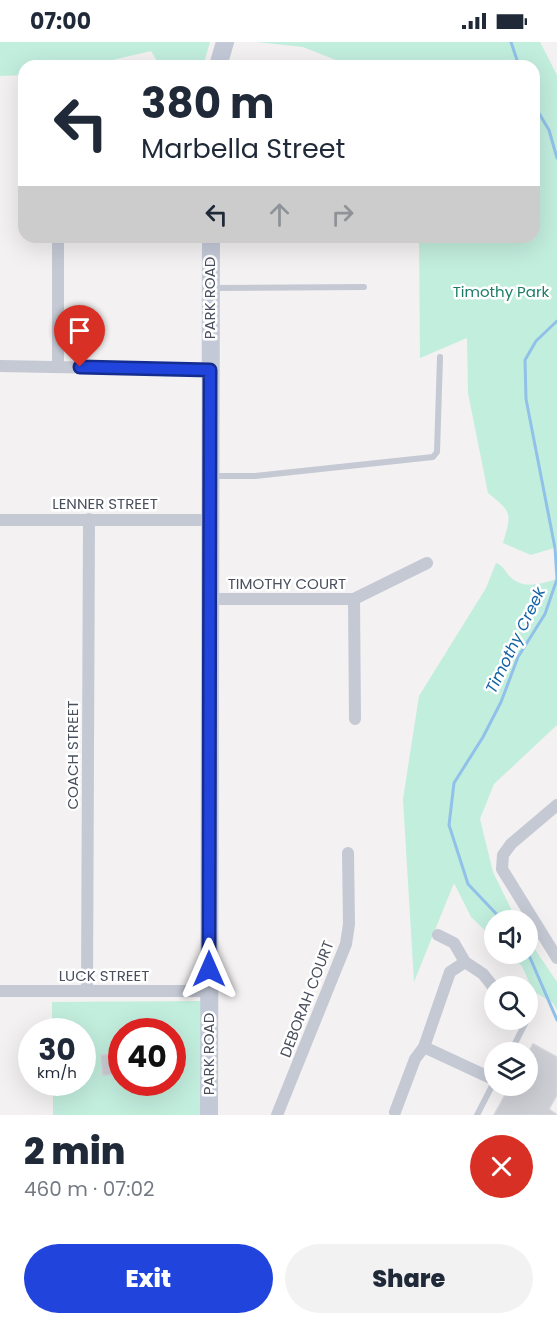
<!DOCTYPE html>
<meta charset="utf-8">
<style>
:root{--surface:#fff;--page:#f2f2f3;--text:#1f2937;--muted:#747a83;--accent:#2145dc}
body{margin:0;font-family:Poppins,sans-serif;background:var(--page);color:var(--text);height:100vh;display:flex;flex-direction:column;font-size:22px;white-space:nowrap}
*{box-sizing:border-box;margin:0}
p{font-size:20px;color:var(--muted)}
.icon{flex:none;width:33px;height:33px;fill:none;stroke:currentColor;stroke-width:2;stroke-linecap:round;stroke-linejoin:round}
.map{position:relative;height:1073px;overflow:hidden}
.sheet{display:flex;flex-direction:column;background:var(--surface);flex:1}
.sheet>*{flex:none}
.hud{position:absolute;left:18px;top:18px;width:522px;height:183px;border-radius:18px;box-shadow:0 6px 24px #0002;background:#fff;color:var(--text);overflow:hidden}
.controls{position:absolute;left:484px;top:868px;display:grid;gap:12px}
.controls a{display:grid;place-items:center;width:54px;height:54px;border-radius:50%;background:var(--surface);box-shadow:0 6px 24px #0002;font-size:30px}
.speed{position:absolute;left:18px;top:976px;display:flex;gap:12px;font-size:30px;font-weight:700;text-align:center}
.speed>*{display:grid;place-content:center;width:78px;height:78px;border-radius:50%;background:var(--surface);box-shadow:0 6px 24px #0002;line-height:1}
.speed small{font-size:15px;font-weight:400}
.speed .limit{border:9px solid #d22;background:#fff;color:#111}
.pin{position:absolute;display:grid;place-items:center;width:51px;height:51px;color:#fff;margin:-62px -26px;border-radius:50% 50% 50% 0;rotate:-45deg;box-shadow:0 0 6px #0007}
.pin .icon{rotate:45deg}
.me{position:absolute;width:66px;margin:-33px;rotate:0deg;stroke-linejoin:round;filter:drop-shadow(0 0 4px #0008)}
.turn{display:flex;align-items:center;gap:21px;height:126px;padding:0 24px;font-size:27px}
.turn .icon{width:78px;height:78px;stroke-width:2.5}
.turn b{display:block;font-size:42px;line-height:51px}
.lanes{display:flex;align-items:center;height:57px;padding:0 24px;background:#0003;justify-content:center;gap:30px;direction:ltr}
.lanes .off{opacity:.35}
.round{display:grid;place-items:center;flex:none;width:63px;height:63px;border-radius:32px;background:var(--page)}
.headline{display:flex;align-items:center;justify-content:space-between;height:102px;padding:0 24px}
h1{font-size:36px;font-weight:800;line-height:45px}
.action{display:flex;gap:12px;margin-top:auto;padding:12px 24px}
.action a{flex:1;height:69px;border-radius:36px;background:var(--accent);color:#fff;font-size:24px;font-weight:800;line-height:69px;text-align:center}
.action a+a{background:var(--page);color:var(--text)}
.status{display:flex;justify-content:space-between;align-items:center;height:42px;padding:0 30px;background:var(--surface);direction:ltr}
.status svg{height:16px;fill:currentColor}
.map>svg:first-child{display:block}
.green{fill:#c2eede;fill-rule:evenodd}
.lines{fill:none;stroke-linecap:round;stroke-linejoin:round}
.stream{stroke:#91c1e9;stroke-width:3}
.building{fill:#cecfd5;stroke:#d5d5dc;stroke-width:1.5}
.lane{stroke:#c5c9d4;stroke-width:6}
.street{stroke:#c5c9d4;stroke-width:12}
.secondary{stroke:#c4c9d8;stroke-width:18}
.route-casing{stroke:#152d8f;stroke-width:15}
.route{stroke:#2145dc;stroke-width:10}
.labels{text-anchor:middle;stroke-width:5;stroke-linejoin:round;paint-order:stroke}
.park-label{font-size:15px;fill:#1c7d64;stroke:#fff}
.street-label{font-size:15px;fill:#494f5d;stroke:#fff}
.water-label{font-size:16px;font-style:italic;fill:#1363a7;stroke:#fff}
</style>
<div class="status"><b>07:00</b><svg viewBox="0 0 49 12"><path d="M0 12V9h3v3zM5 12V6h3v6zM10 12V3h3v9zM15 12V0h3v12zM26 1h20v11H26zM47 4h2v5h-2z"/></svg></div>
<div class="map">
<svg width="557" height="1073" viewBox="0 0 557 1073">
<rect width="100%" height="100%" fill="#f3f1f1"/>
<path class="green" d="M 0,0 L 210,0 L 203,24 L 160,24 L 151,9 L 87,24 L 24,24 L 24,33 L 0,34 Z
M 256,0 L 540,0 L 557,33 L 557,505 L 531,513 L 503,501 C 512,471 512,470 488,451 L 468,351 L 467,296 L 420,316 L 419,195 L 534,195 L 534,24 L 351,24 L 303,5 Z
M 496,521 C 505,524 506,533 514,538 C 527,547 543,541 557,537 L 557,683 L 494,742 L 480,777 L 493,830 L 517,879 L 495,879 L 495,898 L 471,875 L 454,841 L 414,940 L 403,757 L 419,654 L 486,546 Z
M 528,897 L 557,940 L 557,968 L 553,961 L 533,949 L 522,924 L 509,912 L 528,912 Z
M 202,959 L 203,1073 L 53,1073 L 53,1041 L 82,1041 L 82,990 L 52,990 L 52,960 ZM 122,990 L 172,990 L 172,1041 L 122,1041 Z"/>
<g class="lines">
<path class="stream" d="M 511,0 L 519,24
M 534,63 L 549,88 L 557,116
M 503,879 L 468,842 L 449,783 L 454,741 L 483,695 L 501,660 L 518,615 L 545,572 L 557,537 L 555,506 L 526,357 L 525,318 L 536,299 L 557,279
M 528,911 L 557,978"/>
</g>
<path class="building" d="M 533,1002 L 557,1015 L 557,1053 L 549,1067 L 557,1073 L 494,1073 L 510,1044 L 528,1044 L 528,1011 Z
M 122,1012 L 122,1032 L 103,1033 L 101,1013 Z"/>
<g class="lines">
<path class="lane" d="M 214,246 L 364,245
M 211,434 L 255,434 L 433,415 L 437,410 L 440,315
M 510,1011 L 527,978
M 477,1073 L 495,1038"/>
<path class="street" d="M 58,195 L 58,324
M 0,324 L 210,328
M 0,478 L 210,478
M 210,557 L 354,557 L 427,521
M 354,557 L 355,677
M 557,763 L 511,802 L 503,813 L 502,827 L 557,916
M 438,893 L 454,901 L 465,920
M 0,949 L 209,949
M 87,949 L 89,477
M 424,1005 L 495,1038
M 395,1070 L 415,1017 L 424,1005 L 450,930 L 465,920 L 483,932 L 495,947
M 277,1073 L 346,902 L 349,882 L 348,811"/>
<path class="secondary" d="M 218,24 L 225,0
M 209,1073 L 211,195"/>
</g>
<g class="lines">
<g class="route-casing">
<path id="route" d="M 80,325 L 210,328 L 209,927"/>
</g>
<use href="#route" class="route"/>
</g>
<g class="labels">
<g class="park-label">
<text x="501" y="255">Timothy Park</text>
</g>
<g class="street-label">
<text transform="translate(210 256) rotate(-90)" y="5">PARK ROAD</text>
<text x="105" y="467">LENNER STREET</text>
<text x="287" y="547">TIMOTHY COURT</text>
<text transform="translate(73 713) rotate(-90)" y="5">COACH STREET</text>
<text x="104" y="939">LUCK STREET</text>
<text transform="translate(307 957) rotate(-69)" y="5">DEBORAH COURT</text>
<text transform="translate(209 1012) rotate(-90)" y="5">PARK ROAD</text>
</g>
<g class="water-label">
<text transform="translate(515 598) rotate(-64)" y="6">Timothy Creek</text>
</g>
</g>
</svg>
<div class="controls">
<a><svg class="icon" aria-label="sound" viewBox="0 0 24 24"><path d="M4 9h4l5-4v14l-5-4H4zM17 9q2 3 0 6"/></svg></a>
<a><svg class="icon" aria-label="search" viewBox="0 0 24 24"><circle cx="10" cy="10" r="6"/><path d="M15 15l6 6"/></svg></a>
<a><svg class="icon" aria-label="layers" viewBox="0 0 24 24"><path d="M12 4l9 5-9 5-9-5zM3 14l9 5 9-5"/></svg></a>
</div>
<div class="speed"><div>30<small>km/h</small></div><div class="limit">40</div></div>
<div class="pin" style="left:80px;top:325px;background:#d93025"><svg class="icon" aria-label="arrive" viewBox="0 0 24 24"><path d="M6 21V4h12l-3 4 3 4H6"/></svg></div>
<svg class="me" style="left:209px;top:927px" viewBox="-20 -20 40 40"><path d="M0-17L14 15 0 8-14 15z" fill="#2145dc" stroke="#fff" stroke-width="4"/></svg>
<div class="hud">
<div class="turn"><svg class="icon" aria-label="left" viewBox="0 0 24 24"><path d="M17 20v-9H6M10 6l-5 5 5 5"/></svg><div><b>380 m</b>Marbella Street</div></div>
<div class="lanes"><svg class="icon" aria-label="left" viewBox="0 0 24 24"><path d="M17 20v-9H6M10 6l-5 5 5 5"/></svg><svg class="icon off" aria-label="ahead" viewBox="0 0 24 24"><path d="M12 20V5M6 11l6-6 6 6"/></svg><svg class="icon off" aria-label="right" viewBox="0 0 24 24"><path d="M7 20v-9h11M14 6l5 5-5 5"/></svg></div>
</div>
</div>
<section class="sheet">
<div class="headline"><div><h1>2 min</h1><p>460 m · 07:02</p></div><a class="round" style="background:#d93025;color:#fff"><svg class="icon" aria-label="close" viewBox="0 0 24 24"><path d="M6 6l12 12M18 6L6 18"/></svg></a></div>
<div class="action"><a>Exit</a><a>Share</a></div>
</section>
